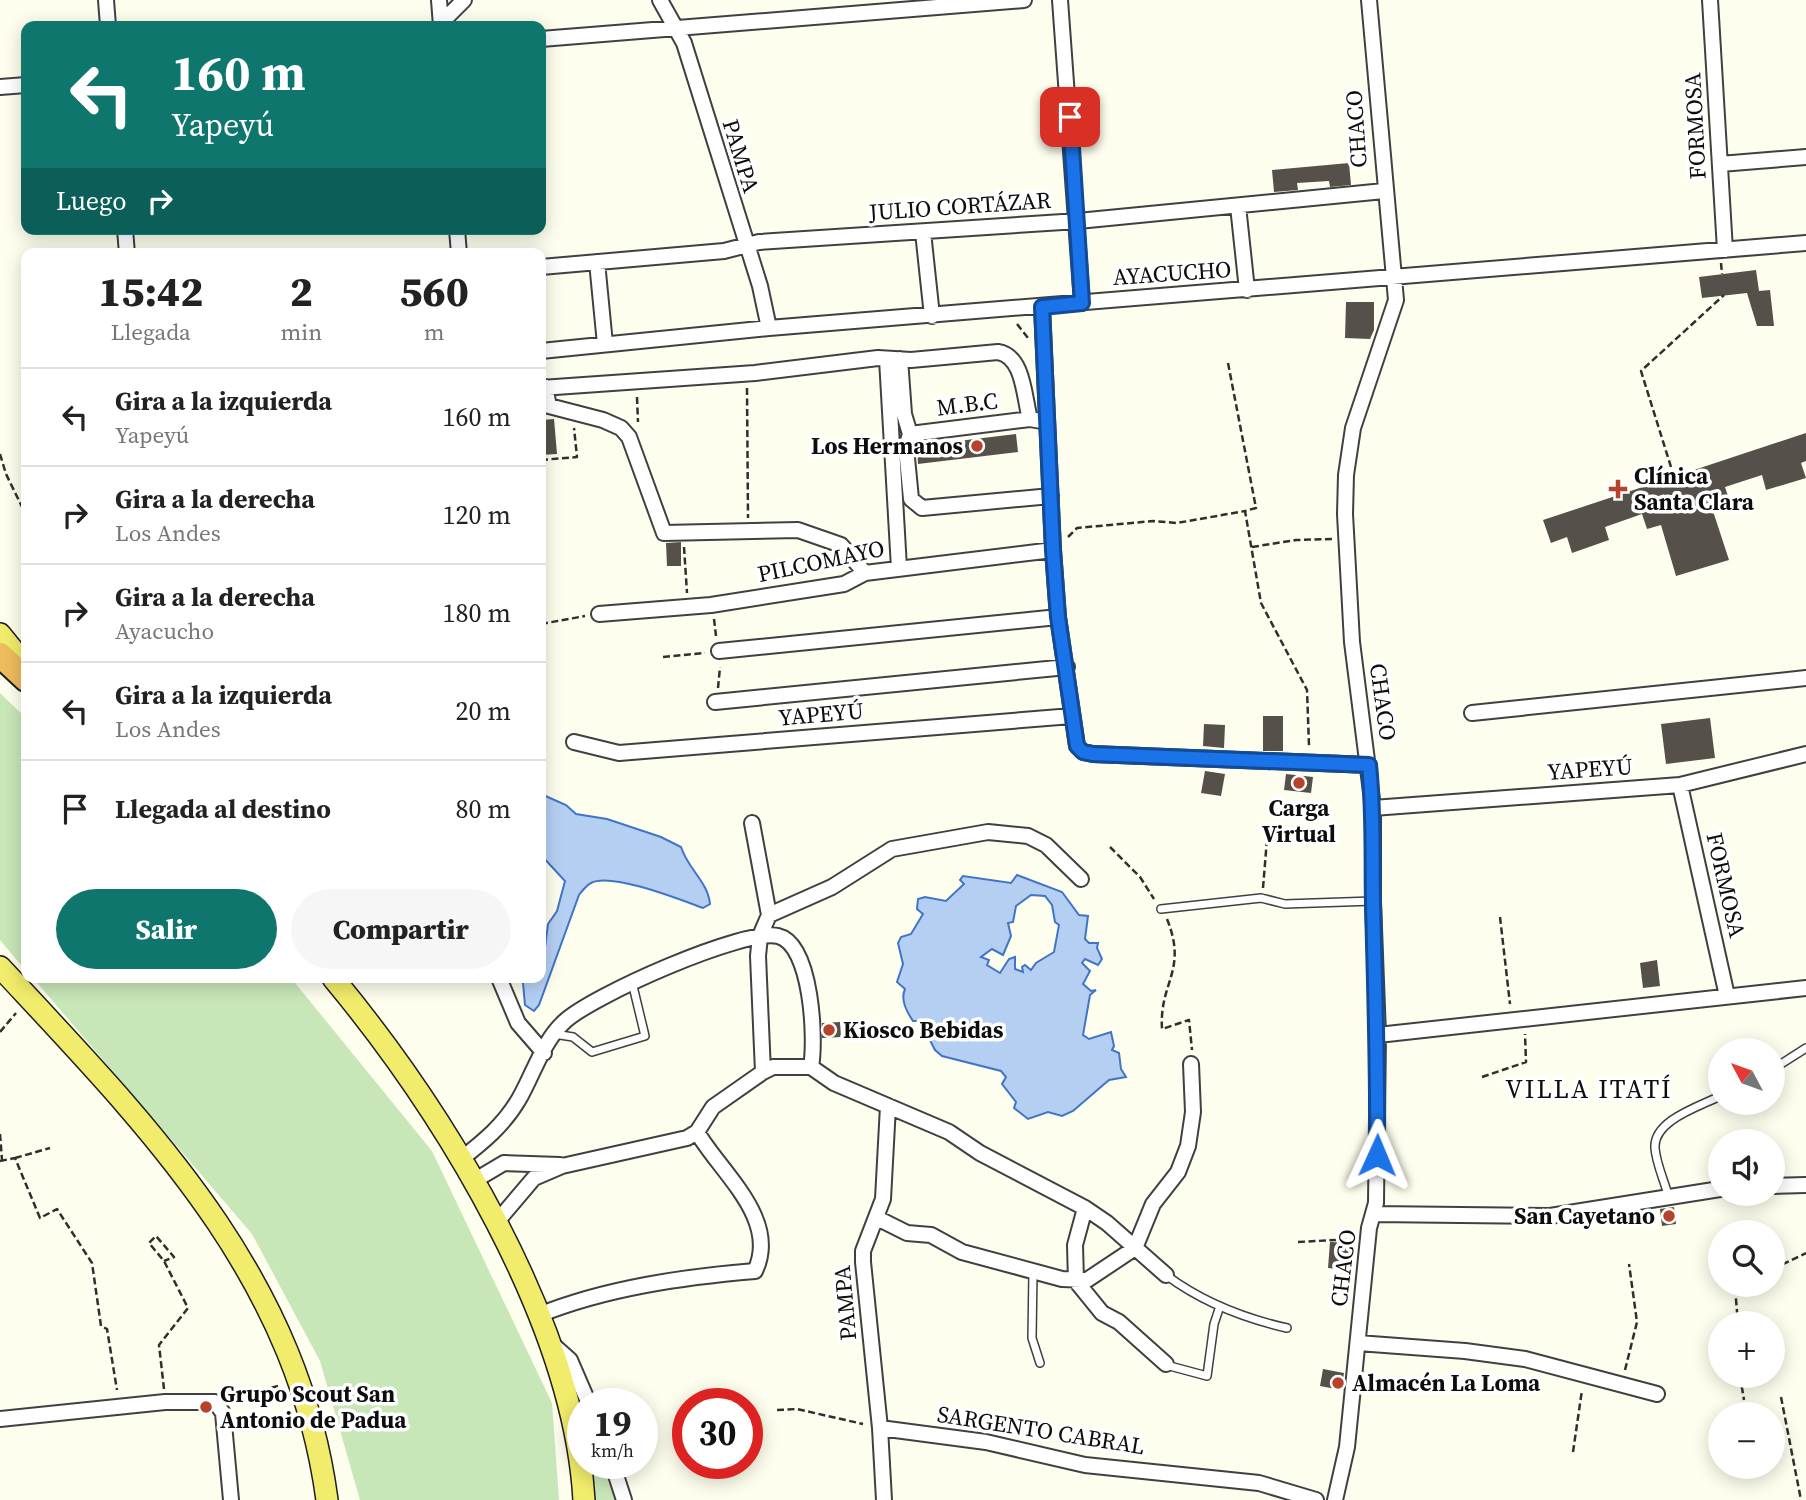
<!DOCTYPE html>
<html lang="es">
<meta charset="utf-8">
<style>
:root{--surface:#fff;--page:#f6f6f6;--text:#222;--muted:#767676;--line:#e0e0e0;--accent:#0f766e}
body{margin:0;font-family:"Source Serif 4",serif;background:var(--page);color:var(--text);height:100vh;display:flex;flex-direction:column;font-size:26px;white-space:nowrap}
*{box-sizing:border-box;margin:0}
p{font-size:23px;color:var(--muted)}
.icon{flex:none;width:38px;height:38px;fill:none;stroke:currentColor;stroke-width:2;stroke-linecap:round;stroke-linejoin:round}
.map{position:relative;flex:1;overflow:hidden}
.details{position:absolute;left:21px;top:248px;width:525px;height:735px;display:flex;flex-direction:column;background:var(--surface);border-radius:14px;box-shadow:0 4px 18px #0003}
.details>*{flex:none}
.banner{position:absolute;left:21px;top:21px;width:525px;height:214px;border-radius:14px;box-shadow:0 4px 18px #0003;background:#0f766e;color:#fff;overflow:hidden}
.needle{width:46px;rotate:311deg}
.tools{position:absolute;left:1708px;top:1038px;display:grid;gap:14px}
.tools a{display:grid;place-items:center;width:77px;height:77px;border-radius:50%;background:var(--surface);box-shadow:0 4px 18px #0003;font-size:35px}
.speed{position:absolute;left:567px;top:1388px;display:flex;gap:14px;font-size:35px;font-weight:700;text-align:center}
.speed>*{display:grid;place-content:center;width:91px;height:91px;border-radius:50%;background:var(--surface);box-shadow:0 4px 18px #0003;line-height:1}
.speed small{font-size:18px;font-weight:400}
.speed .limit{border:10px solid #d22;background:#fff;color:#111}
.pin{position:absolute;display:grid;place-items:center;width:60px;height:60px;color:#fff;margin:-30px;border-radius:14px;box-shadow:0 4px 10px #0006}
.me{position:absolute;width:77px;margin:-38px;rotate:1deg;stroke-linejoin:round;filter:drop-shadow(0 0 5px #0008)}
.turn{display:flex;align-items:center;gap:24px;height:147px;padding:0 35px;font-size:32px}
.turn .icon{width:91px;height:91px;stroke-width:2.5}
.turn b{display:block;font-size:49px;line-height:60px}
.then{display:flex;align-items:center;height:66px;padding:0 35px;background:#0003;gap:14px;font-size:26px}
.eta{display:flex;justify-content:space-evenly;align-items:center;height:119px;text-align:center}
.eta b{font-size:42px;font-weight:800;line-height:49px}
.action{display:flex;gap:14px;margin-top:auto;padding:14px 35px}
.action a{flex:1;height:80px;border-radius:42px;background:var(--accent);color:#fff;font-size:28px;font-weight:800;line-height:80px;text-align:center}
.action a+a{background:var(--page);color:var(--text)}
ul{padding:0;list-style:none}
li{display:flex;align-items:center;gap:21px;height:98px;padding:0 35px;border-top:2px solid var(--line)}
li div{flex:1}
li b{display:block;font-size:26px}
li em{font-style:normal}
.map>svg:first-child{display:block}
.green{fill:#c8e7b9}
.water{fill:#b5cff3;stroke:#4075c6;stroke-width:2;fill-rule:evenodd}
.building{fill:#55514a}
.lines{fill:none;stroke-linecap:round;stroke-linejoin:round}
.service-casing{stroke:#404040;stroke-width:10}
.minor-casing{stroke:#404040;stroke-width:18}
.primary-casing{stroke:#1e1e1e;stroke-width:24}
.motorway-casing{stroke:#1e1e1e;stroke-width:28}
.path{stroke:#2f2f2f;stroke-width:2.5;stroke-dasharray:7 3.5;stroke-linecap:butt}
.service{stroke:#fff;stroke-width:7}
.minor{stroke:#fff;stroke-width:14}
.primary{stroke:#f1ec6b;stroke-width:21}
.motorway{stroke:#edbc5d;stroke-width:24}
.route-casing{stroke:#114b97;stroke-width:18}
.route{stroke:#1a73e8;stroke-width:12}
.poi-dot{fill:#b6422c;stroke:#fff;stroke-width:2.5}
.labels{text-anchor:middle;stroke-width:7;stroke-linejoin:round;paint-order:stroke}
.street-label{font-size:23px;fill:#0d0d0d;stroke:#fff}
.poi-label{font-size:23px;font-weight:bold;fill:#0d0d0d;stroke:#fff;text-anchor:start}
.quarter-label{font-size:26px;letter-spacing:2px;fill:#0d0d0d;stroke:#fff}
</style>
<div class="map">
<svg width="1806" height="1500" viewBox="0 0 1806 1500">
<rect width="100%" height="100%" fill="#fefeee"/>
<path class="green" d="M 0,693 L 26,718 L 26,971 L 0,940 Z
M 33,978 L 291,978 L 432,1151 L 552,1403 L 559,1500 L 360,1500 L 320,1361 L 252,1234 Z
M 584,1463 L 602,1463 L 615,1500 L 589,1500 Z"/>
<path class="water" d="M 541,794 L 566,805 L 576,814 L 607,819 L 661,837 L 681,847 C 688,869 708,882 710,904 L 703,908 C 681,900 611,872 591,883 C 587,885 582,891 579,895 L 539,1005 L 534,1011 L 525,1005 L 523,983 L 526,978 L 541,978 L 548,924 L 557,911 L 565,881 L 541,855 Z
M 1017,875 L 1062,892 L 1079,915 L 1088,916 L 1085,939 L 1089,943 L 1098,943 L 1097,948 L 1102,959 L 1098,965 L 1085,959 L 1082,963 L 1090,971 L 1083,984 L 1091,991 L 1096,990 L 1090,995 L 1083,1035 L 1089,1039 L 1111,1032 L 1114,1046 L 1112,1050 L 1119,1053 L 1121,1069 L 1126,1077 L 1109,1080 L 1073,1111 L 1062,1116 L 1048,1112 L 1028,1119 L 1014,1108 L 1016,1102 L 1002,1084 L 1006,1077 L 1001,1071 L 942,1056 L 935,1050 L 920,1021 L 913,1021 C 907,1012 900,1000 905,989 L 897,982 L 903,964 L 898,943 L 901,937 L 911,934 L 923,914 L 917,909 L 918,899 L 925,897 L 946,901 L 964,884 L 960,880 L 963,876 L 1011,883 ZM 1031,895 L 1045,896 L 1052,905 L 1055,922 L 1059,925 L 1054,952 L 1036,963 L 1031,970 L 1025,965 L 1022,967 L 1023,972 L 1015,969 L 1015,957 L 1009,959 L 1000,973 L 987,965 L 989,960 L 981,957 L 992,949 L 1003,955 L 1011,936 L 1008,923 L 1013,922 L 1016,906 Z"/>
<path class="building" d="M 1349,163 L 1351,185 L 1330,187 L 1329,181 L 1297,183 L 1298,190 L 1274,192 L 1272,170 Z
M 1756,270 L 1759,291 L 1770,290 L 1774,326 L 1757,326 L 1747,293 L 1702,298 L 1699,277 Z
M 1346,302 L 1374,302 L 1374,330 L 1370,339 L 1345,338 Z
M 554,419 L 557,454 L 541,455 L 541,420 Z
M 1806,433 L 1806,461 L 1801,463 L 1806,478 L 1766,490 L 1762,475 L 1725,487 L 1730,502 L 1712,508 L 1729,560 L 1676,576 L 1661,525 L 1647,529 L 1642,514 L 1605,527 L 1609,540 L 1572,553 L 1567,537 L 1551,543 L 1543,520 Z
M 1016,434 L 1018,452 L 918,464 L 917,446 Z
M 681,542 L 681,566 L 667,566 L 666,543 Z
M 1263,716 L 1283,716 L 1283,751 L 1263,751 Z
M 1710,718 L 1715,758 L 1666,764 L 1661,724 Z
M 1204,724 L 1225,725 L 1224,748 L 1203,746 Z
M 1205,771 L 1225,774 L 1221,796 L 1201,793 Z
M 1286,774 L 1313,777 L 1311,793 L 1284,790 Z
M 1657,960 L 1660,986 L 1643,988 L 1640,963 Z
M 840,1022 L 841,1037 L 822,1038 L 822,1023 Z
M 1674,1207 L 1676,1224 L 1662,1226 L 1660,1209 Z
M 1330,1242 L 1350,1243 L 1348,1270 L 1328,1268 Z
M 1323,1369 L 1344,1373 L 1341,1390 L 1320,1386 Z"/>
<g class="lines">
<g class="service-casing">
<path id="service" d="M 1161,909 L 1261,898 L 1285,904 L 1373,901
M 554,1034 L 573,1037 L 592,1052 L 645,1036 L 632,982
M 1773,1069 L 1806,1048
M 1668,1195 C 1664,1180 1656,1163 1655,1148 C 1653,1120 1701,1106 1720,1096
M 1033,1272 L 1032,1338 L 1040,1363
M 1166,1275 C 1202,1302 1243,1318 1287,1328
M 1166,1365 L 1207,1376 L 1214,1324 L 1220,1306"/>
</g>
<g class="minor-casing">
<path id="minor" d="M 106,0 L 108,26
M 439,0 L 441,26
M 660,0 L 684,43 L 760,286 L 769,328
M 1060,0 L 1082,303
M 1710,0 L 1725,250
M 441,23 L 464,0
M 541,39 L 1024,0
M 0,87 L 26,85
M 1720,164 L 1806,157
M 1238,206 L 1247,290
M 125,229 L 127,254
M 457,229 L 459,254
M 923,232 L 932,316
M 597,262 L 605,344
M 541,267 L 724,251 L 759,242 L 1078,221 L 1384,191
M 1042,307 L 1053,550 L 1058,617 L 1077,746 L 1083,752 L 1093,754 L 1369,765
M 541,351 L 769,328 L 1806,243
M 887,359 L 899,568
M 900,359 L 904,414 L 910,434 L 906,448 L 911,499 L 922,508 L 1051,496
M 545,387 L 549,406 L 603,420 L 621,428 L 629,437 L 664,533 L 798,530 L 841,545 L 865,573
M 541,388 L 755,373 L 878,358 L 911,360 L 998,352 C 1024,356 1024,398 1030,419 L 1047,422
M 910,434 L 1030,419
M 599,614 L 711,605 L 844,584 L 865,573 L 1053,550
M 719,651 L 1058,617
M 715,702 L 1067,667
M 1472,713 L 1806,678
M 574,742 L 619,753 L 1072,716
M 1680,785 L 1727,996
M 1373,808 L 1680,785 L 1806,754
M 752,823 L 769,915 L 760,936 L 758,956 L 763,1072
M 769,915 L 832,887 L 892,849 L 988,832 L 1028,836 L 1046,845 L 1081,879
M 499,978 L 518,1023 L 544,1053
M 1378,1035 L 1806,988
M 460,1160 C 483,1142 504,1125 519,1099 C 533,1075 543,1041 564,1022 C 591,996 744,928 778,936 C 812,944 816,1040 811,1067
M 472,1182 L 504,1163 L 560,1165
M 1773,1186 L 1806,1185
M 1085,1208 L 1075,1245 L 1076,1281 L 1102,1313 L 1119,1322 L 1166,1364
M 1374,1214 L 1550,1216 L 1720,1189
M 877,1218 L 907,1233 L 931,1235 L 962,1252 L 1062,1279 L 1087,1280 L 1135,1248 L 1153,1204 L 1178,1172 L 1188,1146 L 1193,1112 L 1191,1064
M 495,1224 L 534,1178 L 562,1166 L 687,1138 L 697,1132
M 539,1315 C 606,1288 683,1277 755,1271 C 780,1219 720,1172 697,1132 L 713,1107 L 763,1072 L 773,1067 L 811,1067 L 834,1083 L 949,1132 L 980,1153 L 1085,1208 L 1107,1223 L 1166,1275
M 1358,1343 L 1465,1351 L 1525,1359 L 1657,1394
M 552,1344 L 570,1360 L 589,1404
M 0,1419 L 165,1402 L 215,1402 L 223,1413 L 231,1500
M 880,1428 L 986,1442 L 1085,1465 L 1259,1483 L 1316,1500
M 612,1463 L 624,1500
M 884,1500 L 880,1428 L 863,1262 L 863,1251 L 883,1199 L 888,1106
M 1335,1500 L 1347,1447 L 1369,1228 L 1376,1203 L 1378,1035 L 1373,901 L 1373,808 L 1352,642 L 1345,514 L 1346,475 L 1353,428 L 1396,300 L 1369,0"/>
</g>
<g class="primary-casing">
<path id="primary" d="M 0,634 L 26,666
M 0,967 C 147,1125 297,1274 327,1500
M 333,978 C 445,1113 574,1322 584,1500"/>
</g>
<g class="motorway-casing">
<path id="motorway" d="M 0,655 L 26,679"/>
</g>
<path class="path" d="M 1721,263 L 1722,274
M 1017,324 L 1028,338
M 1228,363 L 1256,508 L 1245,511 L 1261,603 L 1307,690 L 1309,746
M 747,388 L 748,518
M 637,397 L 638,422
M 0,454 L 6,474 L 26,515
M 541,460 L 577,457 L 574,428
M 1671,467 L 1641,371 L 1724,295
M 1068,537 L 1077,528 L 1153,521 L 1177,523 L 1245,511
M 684,547 L 687,593
M 1252,547 L 1296,540 L 1333,539
M 714,619 L 716,636
M 541,624 L 585,616
M 663,657 L 705,653
M 718,688 L 720,667
M 1110,847 L 1140,877 L 1154,899
M 1263,888 L 1267,839
M 1500,917 L 1510,1004
M 1167,919 C 1188,971 1159,982 1162,1029 L 1189,1020 L 1192,1050
M 0,1032 L 16,1013
M 1482,1077 L 1526,1062 L 1525,1034
M 0,1134 L 2,1160
M 15,1158 L 50,1148
M 0,1161 L 15,1158 L 40,1218 L 57,1209 L 92,1263 L 101,1326 L 107,1329 L 117,1390
M 1298,1242 L 1354,1239
M 1773,1269 L 1806,1253
M 1735,1288 L 1738,1323
M 1625,1370 L 1637,1322 L 1629,1264
M 1740,1376 L 1744,1400
M 164,1389 L 159,1345 L 188,1308 L 164,1261 L 149,1243 L 156,1236 L 174,1257 L 164,1261
M 1781,1397 L 1801,1500
M 231,1399 L 278,1386
M 777,1410 L 797,1409 L 863,1424
M 1573,1452 L 1582,1390"/>
<use href="#service" class="service"/>
<use href="#minor" class="minor"/>
<use href="#primary" class="primary"/>
<use href="#motorway" class="motorway"/>
</g>
<g class="lines">
<g class="route-casing">
<path id="route" d="M 1070,117 L 1082,303 L 1042,307 L 1053,550 L 1058,617 L 1077,746 L 1083,752 L 1093,754 L 1369,765 C 1374,811 1372,857 1373,904 C 1375,988 1378,1071 1377,1155"/>
</g>
<use href="#route" class="route"/>
</g>
<g class="poi-dot">
<circle cx="977" cy="446" r="7"/>
<path d="M1614.5 478.5h7v7h7v7h-7v7h-7v-7h-7v-7h7z"/>
<circle cx="1299" cy="783" r="7"/>
<circle cx="829" cy="1030" r="7"/>
<circle cx="1669" cy="1216" r="7"/>
<circle cx="1338" cy="1383" r="7"/>
<circle cx="206" cy="1407" r="7"/>
</g>
<g class="labels">
<g class="street-label">
<text transform="translate(1695 126) rotate(-93)" y="8">FORMOSA</text>
<text transform="translate(1356 129) rotate(-94)" y="8">CHACO</text>
<text transform="translate(741 156) rotate(73)" y="8">PAMPA</text>
<text transform="translate(960 206) rotate(-4)" y="8">JULIO CORTÁZAR</text>
<text transform="translate(1172 273) rotate(-4)" y="8">AYACUCHO</text>
<text transform="translate(967 404) rotate(-7)" y="8">M.B.C</text>
<text transform="translate(821 561) rotate(-12)" y="8">PILCOMAYO</text>
<text transform="translate(1383 702) rotate(82)" y="8">CHACO</text>
<text transform="translate(821 714) rotate(-5)" y="8">YAPEYÚ</text>
<text transform="translate(1590 769) rotate(-4)" y="8">YAPEYÚ</text>
<text transform="translate(1726 885) rotate(77)" y="8">FORMOSA</text>
<text transform="translate(1343 1268) rotate(-83)" y="8">CHACO</text>
<text transform="translate(845 1303) rotate(-95)" y="8">PAMPA</text>
<text transform="translate(1041 1430) rotate(9)" y="8">SARGENTO CABRAL</text>
</g>
<g class="poi-label">
<text x="963" y="454" text-anchor="end">Los Hermanos</text>
<text x="1634" y="484">Clínica<tspan x="1634" dy="26">Santa Clara</tspan></text>
<text x="1299" y="816" text-anchor="middle">Carga<tspan x="1299" dy="26">Virtual</tspan></text>
<text x="843" y="1038">Kiosco Bebidas</text>
<text x="1655" y="1224" text-anchor="end">San Cayetano</text>
<text x="1352" y="1391">Almacén La Loma</text>
<text x="220" y="1402">Grupo Scout San<tspan x="220" dy="26">Antonio de Padua</tspan></text>
</g>
<g class="quarter-label">
<text x="1589" y="1098">VILLA ITATÍ</text>
</g>
</g>
</svg>
<div class="tools">
<a><svg class="needle" viewBox="-14 -14 28 28"><path d="M0-13l5 13h-10z" fill="#e53935"/><path d="M0 13l5-13h-10z" fill="#767676"/></svg></a>
<a><svg class="icon" aria-label="sound" viewBox="0 0 24 24"><path d="M4 9h4l5-4v14l-5-4H4zM17 9q2 3 0 6"/></svg></a>
<a><svg class="icon" aria-label="search" viewBox="0 0 24 24"><circle cx="10" cy="10" r="6"/><path d="M15 15l6 6"/></svg></a>
<a>+</a>
<a>−</a>
</div>
<div class="speed"><div>19<small>km/h</small></div><div class="limit">30</div></div>
<div class="pin" style="left:1070px;top:117px;background:#d93025"><svg class="icon" aria-label="arrive" viewBox="0 0 24 24"><path d="M6 21V4h12l-3 4 3 4H6"/></svg></div>
<svg class="me" style="left:1377px;top:1155px" viewBox="-20 -20 40 40"><path d="M0-17L14 15 0 8-14 15z" fill="#1a73e8" stroke="#fff" stroke-width="4"/></svg>
<div class="banner">
<div class="turn"><svg class="icon" aria-label="left" viewBox="0 0 24 24"><path d="M17 20v-9H6M10 6l-5 5 5 5"/></svg><div><b>160 m</b>Yapeyú</div></div>
<div class="then">Luego<svg class="icon" aria-label="right" viewBox="0 0 24 24"><path d="M7 20v-9h11M14 6l5 5-5 5"/></svg></div>
</div>
<section class="details">
<div class="eta">
<div><b>15:42</b><p>Llegada</p></div>
<div><b>2</b><p>min</p></div>
<div><b>560</b><p>m</p></div>
</div>
<ul>
<li><svg class="icon" aria-label="left" viewBox="0 0 24 24"><path d="M17 20v-9H6M10 6l-5 5 5 5"/></svg><div><b>Gira a la izquierda</b><p>Yapeyú</p></div><em>160 m</em></li>
<li><svg class="icon" aria-label="right" viewBox="0 0 24 24"><path d="M7 20v-9h11M14 6l5 5-5 5"/></svg><div><b>Gira a la derecha</b><p>Los Andes</p></div><em>120 m</em></li>
<li><svg class="icon" aria-label="right" viewBox="0 0 24 24"><path d="M7 20v-9h11M14 6l5 5-5 5"/></svg><div><b>Gira a la derecha</b><p>Ayacucho</p></div><em>180 m</em></li>
<li><svg class="icon" aria-label="left" viewBox="0 0 24 24"><path d="M17 20v-9H6M10 6l-5 5 5 5"/></svg><div><b>Gira a la izquierda</b><p>Los Andes</p></div><em>20 m</em></li>
<li><svg class="icon" aria-label="arrive" viewBox="0 0 24 24"><path d="M6 21V4h12l-3 4 3 4H6"/></svg><div><b>Llegada al destino</b></div><em>80 m</em></li>
</ul>
<div class="action"><a>Salir</a><a>Compartir</a></div>
</section>
</div>
